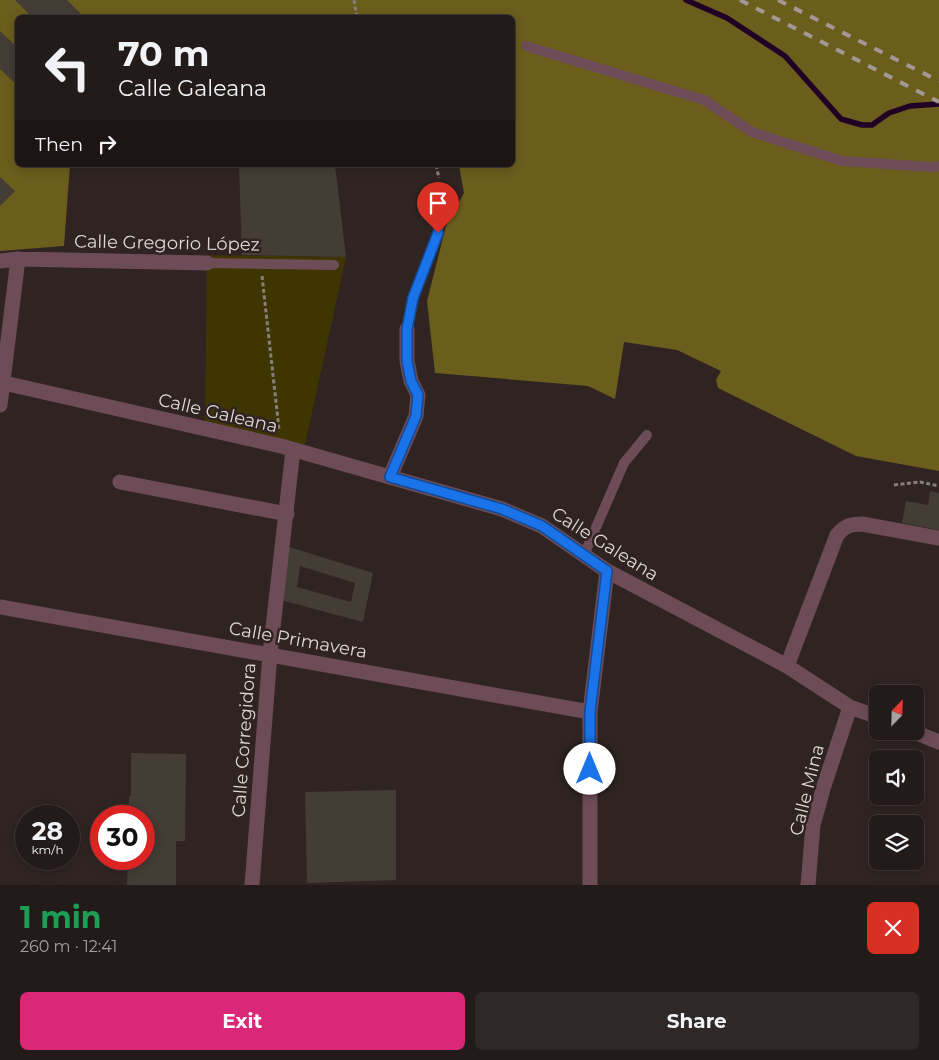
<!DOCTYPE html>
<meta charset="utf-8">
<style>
:root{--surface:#231b1a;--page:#2f2827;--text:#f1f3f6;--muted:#a3a1a2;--line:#403939;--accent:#db2777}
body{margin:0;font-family:Montserrat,sans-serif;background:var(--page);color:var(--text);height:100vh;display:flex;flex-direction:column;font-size:19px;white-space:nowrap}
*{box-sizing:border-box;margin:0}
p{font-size:16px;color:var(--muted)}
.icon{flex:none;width:28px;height:28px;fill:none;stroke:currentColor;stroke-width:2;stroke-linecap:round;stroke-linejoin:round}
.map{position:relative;height:885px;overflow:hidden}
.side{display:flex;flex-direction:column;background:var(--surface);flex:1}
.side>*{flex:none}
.banner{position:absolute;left:15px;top:15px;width:500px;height:152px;border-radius:8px;box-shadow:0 2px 12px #0003,0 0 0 1px var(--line);background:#231b1a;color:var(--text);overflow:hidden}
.needle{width:32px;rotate:23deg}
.buttons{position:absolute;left:869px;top:685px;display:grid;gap:10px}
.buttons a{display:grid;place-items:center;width:55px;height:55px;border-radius:8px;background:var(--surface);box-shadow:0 2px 12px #0003,0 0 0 1px var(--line);font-size:25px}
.speed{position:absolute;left:15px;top:805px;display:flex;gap:10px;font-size:25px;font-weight:700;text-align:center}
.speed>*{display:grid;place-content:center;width:65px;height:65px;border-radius:50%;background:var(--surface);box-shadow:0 2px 12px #0003,0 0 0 1px var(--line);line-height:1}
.speed small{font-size:12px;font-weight:400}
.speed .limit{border:8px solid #d22;background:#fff;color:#111}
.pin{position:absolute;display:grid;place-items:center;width:42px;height:42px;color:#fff;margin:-51px -21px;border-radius:50% 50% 50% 0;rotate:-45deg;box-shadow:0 0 5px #0007}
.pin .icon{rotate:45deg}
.me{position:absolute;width:55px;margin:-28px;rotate:0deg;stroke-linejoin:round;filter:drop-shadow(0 0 4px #0008)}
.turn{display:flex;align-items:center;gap:18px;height:105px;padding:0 20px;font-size:22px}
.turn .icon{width:65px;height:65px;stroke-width:2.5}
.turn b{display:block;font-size:35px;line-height:42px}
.then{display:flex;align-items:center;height:48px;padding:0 20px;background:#0003;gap:10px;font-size:19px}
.round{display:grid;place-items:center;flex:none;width:52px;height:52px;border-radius:8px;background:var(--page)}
.head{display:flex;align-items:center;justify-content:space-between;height:85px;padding:0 20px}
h1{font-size:30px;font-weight:700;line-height:38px;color:#1e9e55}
.primary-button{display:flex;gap:10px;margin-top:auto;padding:10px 20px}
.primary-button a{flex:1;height:58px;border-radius:8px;background:var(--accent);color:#fff;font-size:20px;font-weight:700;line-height:58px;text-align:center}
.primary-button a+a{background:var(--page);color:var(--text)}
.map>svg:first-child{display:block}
.green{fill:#3f3500}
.forest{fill:#6b5d1c}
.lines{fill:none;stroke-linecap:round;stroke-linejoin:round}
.stream{stroke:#210026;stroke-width:5.5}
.building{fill:#443d36;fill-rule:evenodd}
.path{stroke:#887f7d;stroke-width:3;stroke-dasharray:4 2.5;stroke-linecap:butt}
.lane{stroke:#6d4c57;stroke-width:10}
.street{stroke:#6d4c57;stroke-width:15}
.rail{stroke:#a29997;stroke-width:4;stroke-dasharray:9 9;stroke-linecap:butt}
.route-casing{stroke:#114b97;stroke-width:12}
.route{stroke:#1a73e8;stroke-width:9}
.labels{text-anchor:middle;stroke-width:5;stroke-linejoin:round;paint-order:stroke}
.street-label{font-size:18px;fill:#ded7d5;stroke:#2f2422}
</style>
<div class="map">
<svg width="939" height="885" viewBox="0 0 939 885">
<rect width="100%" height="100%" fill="#2f2422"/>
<path class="green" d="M 207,255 L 346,257 L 305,445 L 205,423 Z"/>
<path class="forest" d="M 0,0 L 939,0 L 939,471 L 856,456 L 718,388 L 716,380 L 721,371 L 677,350 L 624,342 L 615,399 L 588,386 L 435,373 L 427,301 L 446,226 L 464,193 L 459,165 L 512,165 L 512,18 L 18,18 L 18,165 L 70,165 L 64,246 L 0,251 Z"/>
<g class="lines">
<path class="stream" d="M 686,0 L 727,18 L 785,56 L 841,119 L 862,125 L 872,125 L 889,113 L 910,106 L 939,104"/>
</g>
<path class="building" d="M 15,0 L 67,0 L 85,18 L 33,18 Z
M 0,31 L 18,48 L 18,86 L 0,69 Z
M 239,165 L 335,165 L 346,257 L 242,255 Z
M 0,177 L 15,191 L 0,206 Z
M 930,491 L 939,493 L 939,530 L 902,523 L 906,501 L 928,505 Z
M 289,547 L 373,573 L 363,622 L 281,600 ZM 300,566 L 355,583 L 351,602 L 297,587 Z
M 131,753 L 186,754 L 185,841 L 176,841 L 176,885 L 127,885 L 128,859 L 144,859 L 144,816 L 128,816 L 129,796 L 131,796 Z
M 396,790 L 396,880 L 307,883 L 305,792 Z"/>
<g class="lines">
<path class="path" d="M 354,0 L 356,13 L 360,18
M 436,165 L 439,178
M 262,276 L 279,429
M 894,485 L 920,482 L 939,486"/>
<path class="lane" d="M 526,46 L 704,100 L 752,132 L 842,161 L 931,167 L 939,166
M 207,263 L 334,265
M 407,329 L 413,298 L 438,233 L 442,191
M 584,555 L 624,463 L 647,435"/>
<path class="street" d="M 0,261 L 18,259 L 207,263
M 0,382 L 281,446 L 502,509 L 542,526 L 607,571 L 787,666 L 850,707 L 878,717
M 0,405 L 18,259
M 390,477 L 416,416 L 418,395 L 411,381 L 407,361 L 407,329
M 120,482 L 287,514
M 0,607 L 590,712
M 787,666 L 837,535 C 845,526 850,524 862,524 L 939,538
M 912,731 L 939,742
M 252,885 L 270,654 L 293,450
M 590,885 L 590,712 L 607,571
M 808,885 L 813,825 L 823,789 L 850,707"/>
<path class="rail" d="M 740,0 L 939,102
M 778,0 L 939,81"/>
</g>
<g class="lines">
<g class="route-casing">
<path id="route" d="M 438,233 L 413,298 L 407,329 L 407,361 L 411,381 L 418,395 L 416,416 L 390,477 L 502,509 L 542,526 L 607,571 L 590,712 L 590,769"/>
</g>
<use href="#route" class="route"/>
</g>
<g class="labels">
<g class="street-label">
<text transform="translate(167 243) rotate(1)" y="6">Calle Gregorio López</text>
<text transform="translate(218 413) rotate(13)" y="6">Calle Galeana</text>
<text transform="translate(605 544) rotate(32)" y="6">Calle Galeana</text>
<text transform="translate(298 640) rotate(10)" y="6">Calle Primavera</text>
<text transform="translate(244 740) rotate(-86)" y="6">Calle Corregidora</text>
<text transform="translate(807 790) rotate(-76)" y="6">Calle Mina</text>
</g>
</g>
</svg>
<div class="buttons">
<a><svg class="needle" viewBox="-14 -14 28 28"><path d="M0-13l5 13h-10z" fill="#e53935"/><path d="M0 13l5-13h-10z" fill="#a3a1a2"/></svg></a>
<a><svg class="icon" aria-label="sound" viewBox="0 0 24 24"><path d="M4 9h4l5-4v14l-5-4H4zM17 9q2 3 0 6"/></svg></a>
<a><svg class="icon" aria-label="layers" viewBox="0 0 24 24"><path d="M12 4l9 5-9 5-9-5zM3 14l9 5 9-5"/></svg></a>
</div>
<div class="speed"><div>28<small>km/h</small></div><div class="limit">30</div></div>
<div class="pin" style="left:438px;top:233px;background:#d93025"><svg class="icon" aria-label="arrive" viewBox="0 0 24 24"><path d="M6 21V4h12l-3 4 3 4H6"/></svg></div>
<svg class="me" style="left:590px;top:769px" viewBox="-20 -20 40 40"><circle r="19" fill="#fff"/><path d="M0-13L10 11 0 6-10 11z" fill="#1a73e8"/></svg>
<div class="banner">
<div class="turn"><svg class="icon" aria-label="left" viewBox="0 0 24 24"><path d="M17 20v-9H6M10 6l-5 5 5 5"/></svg><div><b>70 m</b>Calle Galeana</div></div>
<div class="then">Then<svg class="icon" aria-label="right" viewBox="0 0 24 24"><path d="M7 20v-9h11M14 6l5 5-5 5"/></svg></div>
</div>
</div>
<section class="side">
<div class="head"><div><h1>1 min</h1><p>260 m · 12:41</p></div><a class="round" style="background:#d93025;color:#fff"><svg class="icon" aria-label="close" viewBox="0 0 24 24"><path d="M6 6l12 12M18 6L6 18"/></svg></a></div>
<div class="primary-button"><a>Exit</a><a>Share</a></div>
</section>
